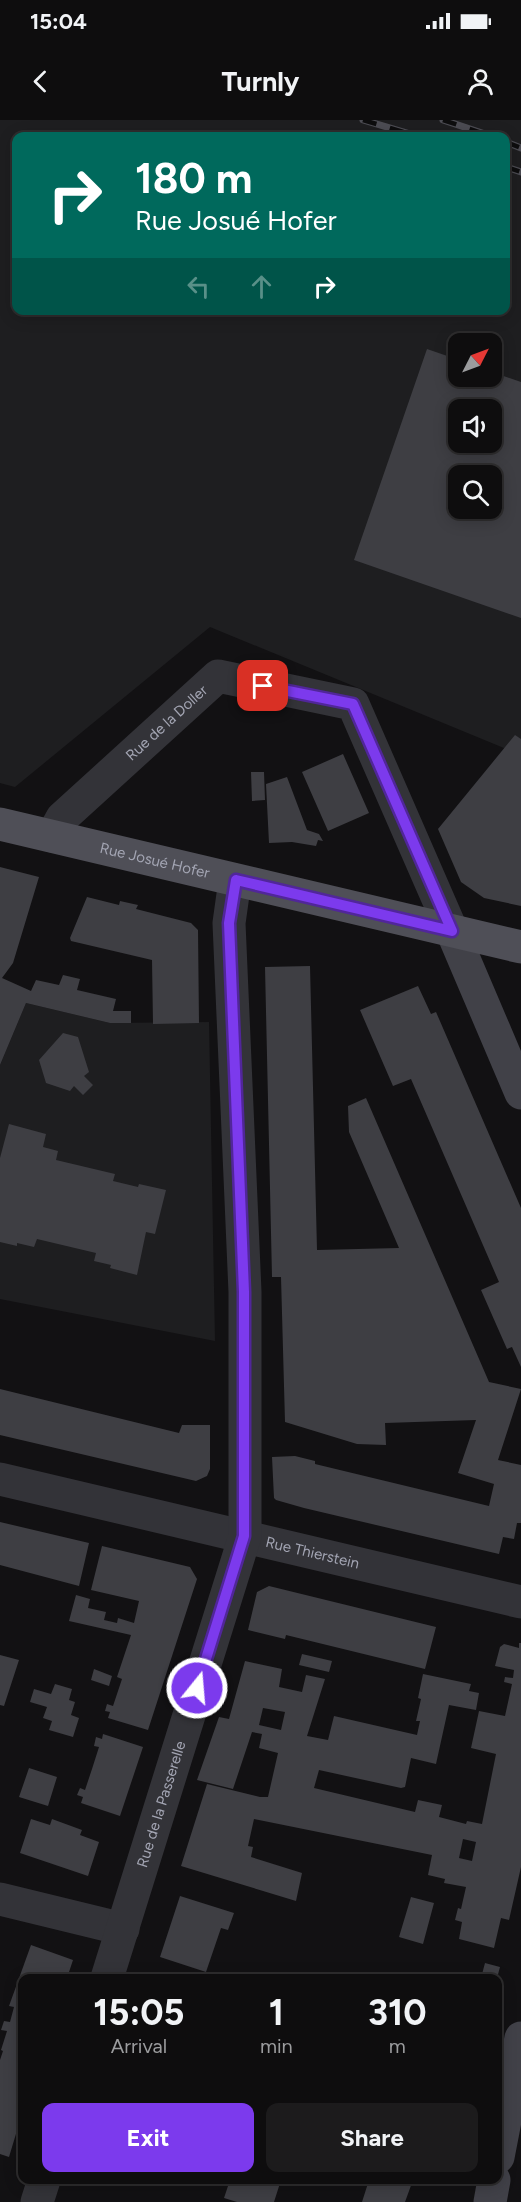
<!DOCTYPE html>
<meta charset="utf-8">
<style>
:root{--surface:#0e0d0e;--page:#1c1b1c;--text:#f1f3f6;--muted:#9b9c9e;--line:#2e2d2e;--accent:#7c3aed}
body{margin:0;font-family:Figtree,sans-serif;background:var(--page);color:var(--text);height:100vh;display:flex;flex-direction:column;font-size:22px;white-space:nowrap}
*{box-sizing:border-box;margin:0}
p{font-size:20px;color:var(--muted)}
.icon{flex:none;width:33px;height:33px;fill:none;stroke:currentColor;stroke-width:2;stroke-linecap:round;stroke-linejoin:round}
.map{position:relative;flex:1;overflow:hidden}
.side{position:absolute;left:18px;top:1854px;width:484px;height:210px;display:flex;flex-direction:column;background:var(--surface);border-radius:12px;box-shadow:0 3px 15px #0003,0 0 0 2px var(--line)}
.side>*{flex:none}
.top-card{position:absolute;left:12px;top:12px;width:498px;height:183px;border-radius:12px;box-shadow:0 3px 15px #0003,0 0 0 2px var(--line);background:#00695c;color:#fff;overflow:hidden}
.needle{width:39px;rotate:48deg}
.tools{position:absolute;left:448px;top:213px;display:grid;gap:12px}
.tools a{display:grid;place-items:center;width:54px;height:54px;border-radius:12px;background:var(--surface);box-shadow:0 3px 15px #0003,0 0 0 2px var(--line);font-size:30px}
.pin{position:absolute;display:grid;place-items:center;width:51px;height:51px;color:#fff;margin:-26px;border-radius:12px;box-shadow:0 3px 9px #0006}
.me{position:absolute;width:66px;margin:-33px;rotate:17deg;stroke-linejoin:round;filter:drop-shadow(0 0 4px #0008)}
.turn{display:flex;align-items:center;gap:21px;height:126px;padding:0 24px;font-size:27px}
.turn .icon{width:78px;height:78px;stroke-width:2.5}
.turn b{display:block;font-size:42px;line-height:51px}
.lanes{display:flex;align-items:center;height:57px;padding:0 24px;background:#0003;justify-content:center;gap:30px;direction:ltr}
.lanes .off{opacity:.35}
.eta{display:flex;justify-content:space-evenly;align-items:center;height:102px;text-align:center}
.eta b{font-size:36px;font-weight:700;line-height:42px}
.primary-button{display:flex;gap:12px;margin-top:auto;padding:12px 24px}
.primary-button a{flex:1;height:69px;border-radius:12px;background:var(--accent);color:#fff;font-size:24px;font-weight:700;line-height:69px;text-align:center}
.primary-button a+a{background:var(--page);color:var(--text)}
.status{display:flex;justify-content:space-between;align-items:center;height:42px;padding:0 30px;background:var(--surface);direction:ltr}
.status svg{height:16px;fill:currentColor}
header{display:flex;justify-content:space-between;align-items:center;height:78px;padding:0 24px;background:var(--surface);font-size:27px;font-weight:700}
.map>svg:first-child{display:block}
.built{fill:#1e1e20;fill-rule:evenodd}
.building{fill:#3e3e43;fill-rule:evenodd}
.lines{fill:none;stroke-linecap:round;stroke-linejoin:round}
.minor{stroke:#333338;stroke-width:33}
.secondary{stroke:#414148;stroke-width:33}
.primary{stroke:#4f4f57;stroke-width:33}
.rail-casing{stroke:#4c4c53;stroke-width:7}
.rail{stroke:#0d0d0e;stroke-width:4.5;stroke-dasharray:14;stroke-linecap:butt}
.route-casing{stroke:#51269a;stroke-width:15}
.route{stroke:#7c3aed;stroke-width:10}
.labels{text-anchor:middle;stroke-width:6;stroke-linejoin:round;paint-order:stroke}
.street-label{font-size:15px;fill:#a3a5b3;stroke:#0d0d0e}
</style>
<div class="status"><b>15:04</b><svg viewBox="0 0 49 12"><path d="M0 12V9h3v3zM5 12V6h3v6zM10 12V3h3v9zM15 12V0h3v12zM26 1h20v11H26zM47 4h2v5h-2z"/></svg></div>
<header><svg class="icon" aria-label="back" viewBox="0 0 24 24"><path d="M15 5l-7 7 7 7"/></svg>Turnly<svg class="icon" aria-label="person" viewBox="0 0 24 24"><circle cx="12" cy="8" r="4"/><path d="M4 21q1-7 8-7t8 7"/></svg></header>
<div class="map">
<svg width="521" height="2082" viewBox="0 0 521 2082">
<rect width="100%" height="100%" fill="#121113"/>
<path class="built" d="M 0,0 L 521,0 L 521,635 L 210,507 L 15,667 L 0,663 ZM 16,16 L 506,16 L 506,190 L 16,190 ZM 459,224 L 492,224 L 492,256 L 459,256 ZM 459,290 L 492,290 L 492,322 L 459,322 ZM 459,356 L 492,356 L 492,388 L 459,388 Z
M 26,883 L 110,903 L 209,902 L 215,1221 L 0,1179 L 0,945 Z"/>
<path class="building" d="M 427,229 L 459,240 L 459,256 L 492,256 L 492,252 L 521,262 L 521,498 L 354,440 ZM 459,290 L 492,290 L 492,322 L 459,322 ZM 459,356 L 492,356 L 492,388 L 459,388 Z
M 515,615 L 521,619 L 521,786 L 484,778 L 461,762 L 438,709 Z
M 343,634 L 369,693 L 328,711 L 302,652 Z
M 251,652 L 264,652 L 265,680 L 252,681 Z
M 287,657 L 307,710 L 319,714 L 323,721 L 318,720 L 316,726 L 292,722 L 269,723 L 266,664 Z
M 0,747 L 39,757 L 13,843 L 2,858 L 31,871 L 36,860 L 59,865 L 63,855 L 80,859 L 77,870 L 116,879 L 113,891 L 131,891 L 131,903 L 110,903 L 26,883 L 0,945 Z
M 87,777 L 119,785 L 120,781 L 138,785 L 136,789 L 191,803 L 198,810 L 199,903 L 153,904 L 152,840 L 71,821 L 70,818 Z
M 310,846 L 317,1130 L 399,1128 L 349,1012 L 348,986 L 366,978 L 489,1262 L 521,1269 L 498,1340 L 521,1345 L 521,1403 L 517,1403 L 514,1419 L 503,1417 L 499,1434 L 304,1388 L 276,1380 L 274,1378 L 272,1337 L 295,1336 L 315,1341 L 315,1344 L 489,1386 L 494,1364 L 458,1353 L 476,1300 L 385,1303 L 386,1325 L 357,1324 L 285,1302 L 281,1157 L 272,1157 L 265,847 Z
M 418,866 L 431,894 L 436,892 L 521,1088 L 521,1247 L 512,1227 L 507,1229 L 481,1170 L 499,1162 L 411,959 L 393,966 L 360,890 Z
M 63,913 L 78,917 L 89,952 L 84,956 L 93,965 L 83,975 L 74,966 L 70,971 L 46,963 L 39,940 Z
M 9,1004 L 46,1014 L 43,1027 L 58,1031 L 56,1040 L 115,1054 L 113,1061 L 138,1067 L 139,1064 L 166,1070 L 155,1114 L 146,1112 L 137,1155 L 110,1148 L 111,1145 L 94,1141 L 96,1133 L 37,1119 L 34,1127 L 17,1123 L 17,1126 L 0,1122 L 0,1038 Z
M 0,1269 L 179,1313 L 182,1305 L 210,1305 L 210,1349 L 207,1356 L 196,1361 L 0,1315 Z
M 0,1402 L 89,1423 L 79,1466 L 0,1445 Z
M 102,1426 L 190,1447 L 197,1459 L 148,1610 L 108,1598 L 110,1592 L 105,1591 L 107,1584 L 113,1586 L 122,1559 L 117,1557 L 131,1515 L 69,1501 L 76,1475 L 90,1479 L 88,1488 L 106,1492 L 104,1500 L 117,1503 L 118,1498 L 134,1503 L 139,1481 L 91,1470 Z
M 269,1466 L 436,1507 L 425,1549 L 286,1515 L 285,1519 L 248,1510 L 257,1472 Z
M 519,1523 L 521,1523 L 521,1747 L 509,1800 L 501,1798 L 494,1828 L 459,1819 L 462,1802 L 455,1800 L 458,1788 L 461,1789 L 466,1767 L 444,1763 L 445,1759 L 428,1755 L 432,1735 L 254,1699 L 248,1726 L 253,1727 L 251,1737 L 302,1753 L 296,1781 L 181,1746 L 207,1664 L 260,1677 L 268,1677 L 278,1633 L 259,1628 L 262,1614 L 252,1612 L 233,1669 L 197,1660 L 219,1597 L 229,1599 L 245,1541 L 282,1549 L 279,1567 L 302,1572 L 306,1555 L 325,1559 L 307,1616 L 328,1620 L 334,1596 L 417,1615 L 420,1601 L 416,1601 L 421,1579 L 418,1578 L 423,1554 L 471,1564 L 469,1571 L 479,1573 L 476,1590 L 449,1585 L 436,1644 L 411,1638 L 405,1667 L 401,1668 L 319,1650 L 314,1668 L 415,1692 L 418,1680 L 442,1685 L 439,1697 L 466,1704 L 467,1701 L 482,1704 L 496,1634 L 471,1628 L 479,1591 L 505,1596 L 512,1564 L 504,1562 L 505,1557 L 513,1558 L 514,1550 L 495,1546 L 500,1527 L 504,1524 L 519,1528 ZM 263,1588 L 285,1592 L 281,1610 L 259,1605 ZM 463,1719 L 476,1722 L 472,1741 L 459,1738 Z
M 302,1534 L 332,1541 L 329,1552 L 299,1545 Z
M 0,1535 L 19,1540 L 4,1586 L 0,1585 Z
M 94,1549 L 112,1556 L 109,1566 L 91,1560 Z
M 55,1564 L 72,1569 L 69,1580 L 75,1582 L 71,1595 L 79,1598 L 73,1617 L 49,1610 L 52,1601 L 43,1598 L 47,1587 L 30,1582 L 34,1569 L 51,1574 Z
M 103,1614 L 143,1627 L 120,1696 L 81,1683 L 83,1677 L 77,1675 L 80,1668 L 85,1670 L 92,1649 L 99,1627 L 94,1626 L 96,1617 L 102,1619 Z
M 29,1648 L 57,1657 L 48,1686 L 19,1677 Z
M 31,1699 L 50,1705 L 52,1699 L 82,1710 L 80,1715 L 99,1722 L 88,1756 L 20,1733 Z
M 180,1776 L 234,1793 L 228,1810 L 221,1808 L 206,1852 L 160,1837 Z
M 411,1777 L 434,1783 L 423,1824 L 399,1817 Z
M 31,1825 L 73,1840 L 67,1858 L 22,1858 L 22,1994 L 9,2037 L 0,2034 L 0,1940 L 3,1931 L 1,1930 L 7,1911 L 1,1910 L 4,1901 L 10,1902 L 14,1887 L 9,1886 Z
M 485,1843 L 500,1847 L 497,1858 L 481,1858 Z
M 230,2060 L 281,2060 L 274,2082 L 237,2082 L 224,2078 Z
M 369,2060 L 413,2060 L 405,2082 L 362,2082 Z"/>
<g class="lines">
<g class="minor">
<path id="s1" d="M 52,716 L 62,698 L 218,556 L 353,584 L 452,811"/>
<path id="s2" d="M 0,1359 L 521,1482"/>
<path d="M 0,1779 L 123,1809"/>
<path id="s3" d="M 107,1858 L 245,1416 L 245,1172 L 229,803 L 235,760"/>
<path d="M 37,2082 L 44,2060"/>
</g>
<path class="secondary" d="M 452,811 L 521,973
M 498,2037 L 521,1918
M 490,2082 L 494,2060"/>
<path class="primary" id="s4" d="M 0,704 L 521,827"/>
<g class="rail-casing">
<path id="rail" d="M 363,0 L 417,16
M 443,0 L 491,16
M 506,22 L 521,28
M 506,47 L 521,52"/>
</g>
<use href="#rail" class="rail"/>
</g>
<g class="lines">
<g class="route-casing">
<path id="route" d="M 197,1568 L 244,1416 L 244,1172 L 229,803 L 236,760 L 452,811 L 353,584 L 263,566"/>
</g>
<use href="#route" class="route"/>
</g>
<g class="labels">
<g class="street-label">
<text dy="5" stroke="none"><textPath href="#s1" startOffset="162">Rue de la Doller</textPath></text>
<text dy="5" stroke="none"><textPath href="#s4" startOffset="159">Rue Josué Hofer</textPath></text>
<text dy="5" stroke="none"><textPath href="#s2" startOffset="321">Rue Thierstein</textPath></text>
<text dy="5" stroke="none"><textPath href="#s3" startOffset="182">Rue de la Passerelle</textPath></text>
</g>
</g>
</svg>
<div class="tools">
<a><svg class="needle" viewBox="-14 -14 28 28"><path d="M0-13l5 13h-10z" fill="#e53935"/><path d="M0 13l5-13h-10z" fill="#9b9c9e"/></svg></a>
<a><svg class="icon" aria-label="sound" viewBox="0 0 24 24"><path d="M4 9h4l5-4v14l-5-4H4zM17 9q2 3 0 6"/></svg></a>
<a><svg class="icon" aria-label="search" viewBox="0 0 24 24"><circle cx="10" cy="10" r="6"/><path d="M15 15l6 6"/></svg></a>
</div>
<div class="pin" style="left:263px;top:566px;background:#d93025"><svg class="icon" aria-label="arrive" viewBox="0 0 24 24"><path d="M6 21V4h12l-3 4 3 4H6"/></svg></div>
<svg class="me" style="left:197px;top:1568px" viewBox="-20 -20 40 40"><circle r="17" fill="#7c3aed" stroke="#fff" stroke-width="3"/><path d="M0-11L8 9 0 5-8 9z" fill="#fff"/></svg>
<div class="top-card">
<div class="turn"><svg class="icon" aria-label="right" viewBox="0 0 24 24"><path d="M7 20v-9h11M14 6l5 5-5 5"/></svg><div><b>180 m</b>Rue Josué Hofer</div></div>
<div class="lanes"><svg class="icon off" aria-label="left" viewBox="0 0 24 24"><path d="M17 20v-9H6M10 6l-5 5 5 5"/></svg><svg class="icon off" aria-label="ahead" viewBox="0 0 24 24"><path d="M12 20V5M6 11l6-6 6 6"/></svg><svg class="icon" aria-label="right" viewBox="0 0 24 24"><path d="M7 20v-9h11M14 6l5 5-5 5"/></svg></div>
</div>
<section class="side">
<div class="eta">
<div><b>15:05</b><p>Arrival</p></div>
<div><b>1</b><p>min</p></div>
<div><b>310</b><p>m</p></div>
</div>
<div class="primary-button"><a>Exit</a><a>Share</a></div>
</section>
</div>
